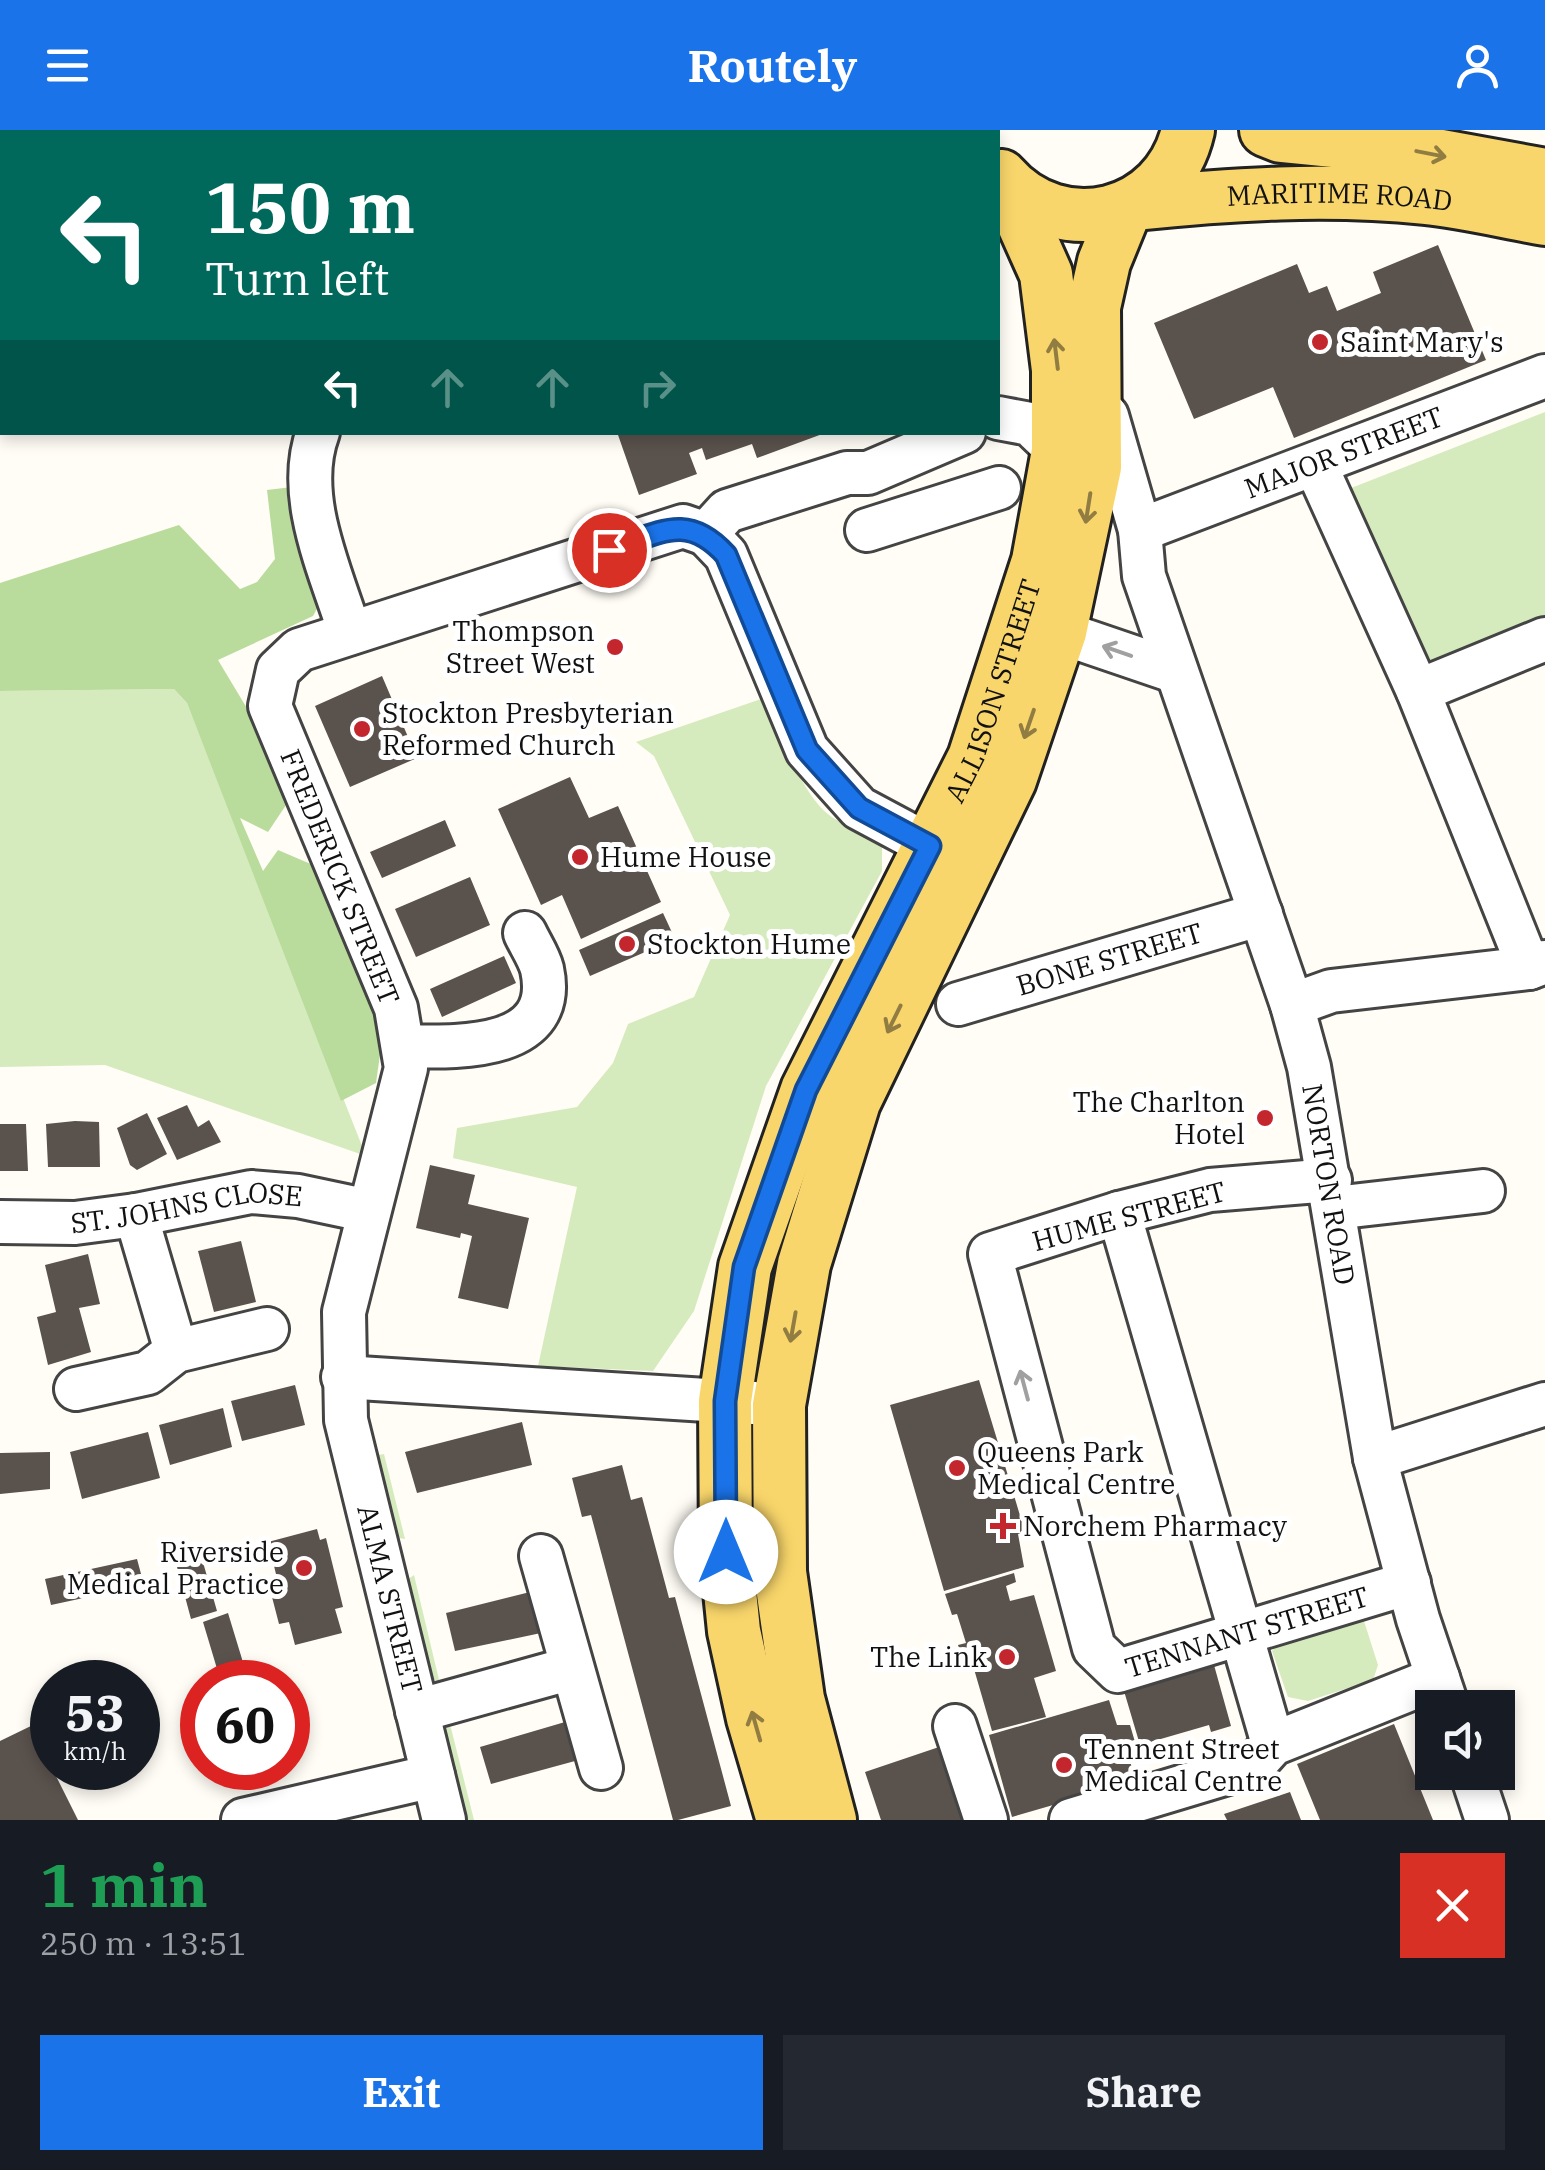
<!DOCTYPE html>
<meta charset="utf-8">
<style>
:root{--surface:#171b24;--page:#242831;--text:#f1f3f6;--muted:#9ea1a6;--accent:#1a73e8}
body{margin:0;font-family:"IBM Plex Serif",serif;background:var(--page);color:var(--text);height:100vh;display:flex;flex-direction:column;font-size:38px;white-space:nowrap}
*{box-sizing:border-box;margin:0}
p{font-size:32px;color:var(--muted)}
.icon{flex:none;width:55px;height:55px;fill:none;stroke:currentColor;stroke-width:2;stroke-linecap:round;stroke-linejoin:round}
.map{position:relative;height:1690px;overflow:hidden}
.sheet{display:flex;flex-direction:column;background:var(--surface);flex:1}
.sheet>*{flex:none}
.hud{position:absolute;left:0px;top:0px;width:1000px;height:305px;box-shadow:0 5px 15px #0003;background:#00695c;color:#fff;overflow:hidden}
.buttons{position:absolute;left:1415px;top:1560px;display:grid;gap:20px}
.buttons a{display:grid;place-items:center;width:100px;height:100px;border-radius:0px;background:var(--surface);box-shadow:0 5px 15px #0003;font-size:50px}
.speed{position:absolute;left:30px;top:1530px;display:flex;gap:20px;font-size:50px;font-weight:700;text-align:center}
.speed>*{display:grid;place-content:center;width:130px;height:130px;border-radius:50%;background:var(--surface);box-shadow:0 5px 15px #0003;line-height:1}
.speed small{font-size:25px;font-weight:400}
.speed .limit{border:15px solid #d22;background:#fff;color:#111}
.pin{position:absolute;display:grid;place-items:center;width:85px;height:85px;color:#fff;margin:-42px;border:5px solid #fff;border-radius:50%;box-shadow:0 2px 10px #0007}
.me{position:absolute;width:110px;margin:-55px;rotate:0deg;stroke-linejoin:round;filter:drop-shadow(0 0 8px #0008)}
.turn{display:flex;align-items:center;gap:35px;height:210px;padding:0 40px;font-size:45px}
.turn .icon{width:130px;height:130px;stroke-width:2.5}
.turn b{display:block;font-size:70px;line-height:85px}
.lanes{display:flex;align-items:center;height:95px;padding:0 40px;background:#0003;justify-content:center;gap:50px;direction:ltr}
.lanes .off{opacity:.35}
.round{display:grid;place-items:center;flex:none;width:105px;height:105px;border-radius:0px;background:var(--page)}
.overview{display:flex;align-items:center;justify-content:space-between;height:170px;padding:0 40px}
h1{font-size:60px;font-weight:700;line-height:75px;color:#1e9e55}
.action{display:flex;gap:20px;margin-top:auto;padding:20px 40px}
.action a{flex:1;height:115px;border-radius:0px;background:var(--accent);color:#fff;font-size:40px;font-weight:700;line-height:115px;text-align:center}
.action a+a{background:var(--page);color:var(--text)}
header{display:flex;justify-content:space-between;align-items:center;height:130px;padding:0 40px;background:var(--accent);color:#fff;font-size:45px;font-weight:700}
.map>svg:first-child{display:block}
.green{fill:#d5ebbd}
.forest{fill:#b9dc9c}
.building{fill:#5a524d}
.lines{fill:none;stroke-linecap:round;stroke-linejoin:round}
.minor-casing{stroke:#444;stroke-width:48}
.major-casing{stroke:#222;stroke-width:58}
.minor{stroke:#fff;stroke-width:42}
.major{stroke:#f9d66b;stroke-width:52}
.oneway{stroke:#917d42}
.oneway2{stroke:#a0a0a0}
.route-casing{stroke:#114b97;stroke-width:25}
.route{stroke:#1a73e8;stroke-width:18}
.poi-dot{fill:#c4262e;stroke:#fff;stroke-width:4}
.labels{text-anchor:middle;stroke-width:10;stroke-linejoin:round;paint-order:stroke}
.street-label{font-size:28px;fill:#111;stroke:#fff}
.poi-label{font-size:28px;fill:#111;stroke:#fff;text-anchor:start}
</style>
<header><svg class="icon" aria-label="menu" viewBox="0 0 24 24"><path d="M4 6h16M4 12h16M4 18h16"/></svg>Routely<svg class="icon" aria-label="person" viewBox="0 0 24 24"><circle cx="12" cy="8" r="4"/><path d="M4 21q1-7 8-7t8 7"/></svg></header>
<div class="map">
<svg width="1545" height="1690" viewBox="0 0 1545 1690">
<rect width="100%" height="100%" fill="#fffdf5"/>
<path class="green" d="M 1545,282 L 1545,504 L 1416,558 L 1341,362 Z
M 174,559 L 187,573 L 366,1026 L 105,935 L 0,937 L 0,561 Z
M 767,567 C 781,602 801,669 835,689 C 852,699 867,703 882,716 L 882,741 L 766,956 L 694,1181 L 653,1241 L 538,1236 L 577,1057 L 453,1028 L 457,998 L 577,977 L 613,933 L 628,894 L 694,867 L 730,785 L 654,626 L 636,612 Z
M 384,1324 L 405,1409 L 392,1407 L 372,1326 Z
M 414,1445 L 440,1554 L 431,1547 L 403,1453 Z
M 1363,1488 L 1378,1535 L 1373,1550 L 1308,1571 L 1288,1567 L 1272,1521 L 1278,1514 Z
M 448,1594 L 451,1598 L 474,1690 L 462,1690 L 444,1605 Z"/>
<path class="forest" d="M 292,357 L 320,473 L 313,486 L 218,530 L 251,585 L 290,669 L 268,702 L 240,688 L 263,741 L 278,720 L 320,738 L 383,903 L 376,953 L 341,971 L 187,573 L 174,559 L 0,561 L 0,453 L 179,395 L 240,459 L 257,452 L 275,429 L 267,360 Z"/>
<path class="building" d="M 1438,115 L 1486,230 L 1294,308 L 1273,257 L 1194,289 L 1154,193 L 1297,134 L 1309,163 L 1327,156 L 1337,181 L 1381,163 L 1373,142 Z
M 617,302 L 825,302 L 825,303 L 757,328 L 752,314 L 706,330 L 702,318 L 689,323 L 697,344 L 639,365 Z
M 382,546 L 417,628 L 350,657 L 315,576 Z
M 570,647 L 589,688 L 618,676 L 661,772 L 581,809 L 562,765 L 541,775 L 498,679 Z
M 445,690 L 456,716 L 382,748 L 370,722 Z
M 470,747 L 490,795 L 416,827 L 395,779 Z
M 663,783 L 675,809 L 590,846 L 579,820 Z
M 504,826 L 516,853 L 442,887 L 430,859 Z
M 187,975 L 198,997 L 209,990 L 221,1012 L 177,1030 L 157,988 Z
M 147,983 L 167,1024 L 137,1040 L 130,1035 L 117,998 Z
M 75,991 L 99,992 L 100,1037 L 48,1037 L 46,994 Z
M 0,994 L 26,994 L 28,1041 L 0,1041 Z
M 430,1035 L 475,1045 L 468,1074 L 529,1088 L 508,1179 L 458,1168 L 472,1106 L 461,1103 L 460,1108 L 416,1098 Z
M 241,1111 L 256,1172 L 214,1182 L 198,1121 Z
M 88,1124 L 100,1174 L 79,1178 L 91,1222 L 48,1235 L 37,1187 L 56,1182 L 45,1135 Z
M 979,1250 L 1025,1402 L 1018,1404 L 1024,1437 L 944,1461 L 890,1275 Z
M 295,1255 L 305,1295 L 242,1311 L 231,1271 Z
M 223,1278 L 232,1317 L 170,1335 L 159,1295 Z
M 522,1292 L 532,1335 L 417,1363 L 405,1322 Z
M 148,1302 L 160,1348 L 82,1369 L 70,1322 Z
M 50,1322 L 50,1359 L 0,1364 L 0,1323 Z
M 622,1335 L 631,1370 L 642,1367 L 669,1468 L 675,1467 L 731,1676 L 678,1690 L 673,1690 L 591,1385 L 582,1387 L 572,1348 Z
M 317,1399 L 320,1410 L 326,1408 L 343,1477 L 335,1479 L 342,1503 L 295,1515 L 289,1492 L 279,1494 L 272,1467 L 281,1464 L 268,1412 Z
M 198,1415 L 217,1481 L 191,1489 L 173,1422 Z
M 137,1429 L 144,1455 L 51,1475 L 45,1449 Z
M 1014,1443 L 1016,1452 L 1006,1456 L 1010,1471 L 1034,1465 L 1056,1541 L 1034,1548 L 1046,1587 L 992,1601 L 974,1539 L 967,1541 L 958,1515 L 966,1513 L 957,1484 L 952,1485 L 945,1464 Z
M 530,1462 L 541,1503 L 455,1521 L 446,1483 Z
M 228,1483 L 249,1552 L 221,1552 L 203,1492 Z
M 1214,1535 L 1231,1596 L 1211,1602 L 1209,1595 L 1140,1615 L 1124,1561 Z
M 1109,1570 L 1117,1595 L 1130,1595 L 1135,1612 L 1126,1618 L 1136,1651 L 1012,1687 L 989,1605 Z
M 565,1592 L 575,1631 L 491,1654 L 480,1617 Z
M 1394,1594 L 1433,1690 L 1320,1690 L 1297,1634 Z
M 33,1595 L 52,1638 L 78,1690 L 0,1690 L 0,1611 Z
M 939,1617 L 963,1690 L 881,1690 L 865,1642 Z
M 234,1638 L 263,1638 L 266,1647 L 239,1654 Z
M 1290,1662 L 1301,1690 L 1227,1690 L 1224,1684 Z"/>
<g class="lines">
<g class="minor-casing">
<g id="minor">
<path d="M 548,2 L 551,0"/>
<path id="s1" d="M 1107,286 L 1140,400 L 1144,446 L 1292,875 L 1309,937 L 1375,1328 L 1418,1489 L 1448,1578"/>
<path d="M 998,288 L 1030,294 L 1058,321"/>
<path d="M 318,302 C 294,366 331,442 350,503"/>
<path d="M 1315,334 L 1418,561 L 1529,838"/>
<path d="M 867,400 L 999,358"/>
<path id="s2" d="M 1140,400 L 1545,246"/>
<path d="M 706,404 L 726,425 L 807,620 L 859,678 L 930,716"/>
<path d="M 1033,493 L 1174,541"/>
<path d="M 1418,561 L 1545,509"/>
<path id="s3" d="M 958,874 L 1261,784"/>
<path d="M 1292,875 L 1331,861 L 1529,838 L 1545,832"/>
<path d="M 403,916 C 454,917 560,923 542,839 C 539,827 530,814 525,803"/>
<path id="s4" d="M 1330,1050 L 1210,1060 L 1119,1083 L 990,1124 L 1094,1518 L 1118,1541 L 1409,1453"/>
<path d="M 1334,1078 L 1483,1061"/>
<path d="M 1119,1083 L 1273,1614"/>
<path d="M 136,1085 L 176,1221"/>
<path id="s5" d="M 0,1092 L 75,1093 L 136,1085 L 251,1062 L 298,1066 L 369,1081"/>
<path d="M 343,1247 L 754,1273"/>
<path d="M 76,1259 L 148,1243 L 176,1221 L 267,1199"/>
<path d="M 1375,1328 L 1545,1274"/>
<path d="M 541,1426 L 601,1638"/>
<path d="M 417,1581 L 572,1538"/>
<path d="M 955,1596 L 986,1690"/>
<path d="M 1471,1642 L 1487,1690"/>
<path d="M 243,1690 L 433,1646"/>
<path d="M 444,1690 L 346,1290 L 344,1182 L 406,938 L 396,878 L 270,576 L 278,540 L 299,520 L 683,396 L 706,404 L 727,381 L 847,343 L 868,343 L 964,302"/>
<path d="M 1071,1690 L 1254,1635 L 1273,1614 L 1438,1548"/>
</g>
</g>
<g class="major-casing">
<g id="major">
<path d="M 953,0 L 956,2"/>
<path d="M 1266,0 L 1281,6 L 1392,17 L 1545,45"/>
<path d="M 1001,46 C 1061,115 1168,88 1188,0"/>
<path id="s6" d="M 1135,74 C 1232,64 1327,58 1425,68 C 1465,72 1505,82 1545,89"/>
<path id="s7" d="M 783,1690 L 753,1588 L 734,1501 L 726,1422 L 725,1271 L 745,1137 L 807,960 L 974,628 L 1038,431 L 1058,321 L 1058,240 L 1046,144 L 1004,50"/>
<path d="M 830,1690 L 798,1569 L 780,1442 L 779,1275 L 804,1134 L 854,972 L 1010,650 L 1060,502 L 1095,337 L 1094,177 L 1104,132 L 1126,78"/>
</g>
</g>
<use href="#minor" class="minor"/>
<use href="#major" class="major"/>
</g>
<defs><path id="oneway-shaft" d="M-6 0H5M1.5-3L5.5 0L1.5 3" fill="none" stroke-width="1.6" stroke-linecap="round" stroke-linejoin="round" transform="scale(2.5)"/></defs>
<g class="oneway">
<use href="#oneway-shaft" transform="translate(1431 24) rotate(11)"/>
<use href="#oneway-shaft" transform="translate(1056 224) rotate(-97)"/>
<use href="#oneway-shaft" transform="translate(1088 378) rotate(99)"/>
<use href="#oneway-shaft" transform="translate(1029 594) rotate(109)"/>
<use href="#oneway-shaft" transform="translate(894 889) rotate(116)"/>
<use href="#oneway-shaft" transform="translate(793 1197) rotate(100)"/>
<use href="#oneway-shaft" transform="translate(756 1596) rotate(-106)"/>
</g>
<g class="oneway2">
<use href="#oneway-shaft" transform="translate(1117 521) rotate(-161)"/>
<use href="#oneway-shaft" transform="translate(1024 1255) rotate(-105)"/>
</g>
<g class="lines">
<g class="route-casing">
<path id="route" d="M 609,420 C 659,404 686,381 726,425 L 807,620 L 859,678 L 930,716 L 806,960 L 744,1137 L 725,1271 L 726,1422"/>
</g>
<use href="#route" class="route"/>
</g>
<g class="poi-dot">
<circle cx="1320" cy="212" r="10"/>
<circle cx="615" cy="517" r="10"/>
<circle cx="362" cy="599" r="10"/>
<circle cx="580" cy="727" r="10"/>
<circle cx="627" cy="814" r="10"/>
<circle cx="1265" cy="988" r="10"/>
<circle cx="957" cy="1338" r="10"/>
<path d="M998 1381h10v10h10v10h-10v10h-10v-10h-10v-10h10z"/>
<circle cx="304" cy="1438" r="10"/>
<circle cx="1007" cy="1527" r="10"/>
<circle cx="1064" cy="1635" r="10"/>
</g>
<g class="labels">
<g class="street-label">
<text dy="10" stroke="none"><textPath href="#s6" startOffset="205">MARITIME ROAD</textPath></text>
<text dy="10" stroke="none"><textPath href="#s2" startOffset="218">MAJOR STREET</textPath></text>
<text dy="10" stroke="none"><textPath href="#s7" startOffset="1190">ALLISON STREET</textPath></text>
<text transform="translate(340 747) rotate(68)" y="10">FREDERICK STREET</text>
<text dy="10" stroke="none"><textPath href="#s3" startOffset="158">BONE STREET</textPath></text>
<text dy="10" stroke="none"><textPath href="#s1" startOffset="802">NORTON ROAD</textPath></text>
<text dy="10" stroke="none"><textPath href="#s5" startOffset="188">ST. JOHNS CLOSE</textPath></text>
<text transform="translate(1129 1086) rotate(-15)" y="10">HUME STREET</text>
<text transform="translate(390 1469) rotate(76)" y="10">ALMA STREET</text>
<text dy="10" stroke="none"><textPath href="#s4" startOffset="925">TENNANT STREET</textPath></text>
</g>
<g class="poi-label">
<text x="1340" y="222">Saint Mary's</text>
<text x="595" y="511" text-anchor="end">Thompson<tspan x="595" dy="32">Street West</tspan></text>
<text x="382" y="593">Stockton Presbyterian<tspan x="382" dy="32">Reformed Church</tspan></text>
<text x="600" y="737">Hume House</text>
<text x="647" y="824">Stockton Hume</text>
<text x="1245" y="982" text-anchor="end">The Charlton<tspan x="1245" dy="32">Hotel</tspan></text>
<text x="977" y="1332">Queens Park<tspan x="977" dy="32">Medical Centre</tspan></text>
<text x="1023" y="1406">Norchem Pharmacy</text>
<text x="284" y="1432" text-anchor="end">Riverside<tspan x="284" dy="32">Medical Practice</tspan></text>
<text x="987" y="1537" text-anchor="end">The Link</text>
<text x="1084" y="1629">Tennent Street<tspan x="1084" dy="32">Medical Centre</tspan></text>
</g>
</g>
</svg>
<div class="buttons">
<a><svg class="icon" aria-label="sound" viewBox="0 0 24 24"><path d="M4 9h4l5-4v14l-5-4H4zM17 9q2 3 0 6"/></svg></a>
</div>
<div class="speed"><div>53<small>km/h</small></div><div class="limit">60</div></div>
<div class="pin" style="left:609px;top:420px;background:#d93025"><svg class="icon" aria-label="arrive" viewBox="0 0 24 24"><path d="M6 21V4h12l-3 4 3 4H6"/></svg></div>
<svg class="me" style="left:726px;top:1422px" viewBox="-20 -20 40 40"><circle r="19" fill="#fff"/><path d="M0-13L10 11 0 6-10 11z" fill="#1a73e8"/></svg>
<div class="hud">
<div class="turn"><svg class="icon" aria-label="left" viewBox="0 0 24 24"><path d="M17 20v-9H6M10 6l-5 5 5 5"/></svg><div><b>150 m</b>Turn left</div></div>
<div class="lanes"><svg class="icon" aria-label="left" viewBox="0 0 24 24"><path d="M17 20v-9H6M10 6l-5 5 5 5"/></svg><svg class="icon off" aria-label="ahead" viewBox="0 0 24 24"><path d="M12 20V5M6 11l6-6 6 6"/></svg><svg class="icon off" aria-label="ahead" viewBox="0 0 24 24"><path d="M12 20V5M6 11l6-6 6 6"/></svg><svg class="icon off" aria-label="right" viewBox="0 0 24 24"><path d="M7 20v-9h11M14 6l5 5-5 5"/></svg></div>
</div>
</div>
<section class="sheet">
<div class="overview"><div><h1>1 min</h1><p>250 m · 13:51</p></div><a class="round" style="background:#d93025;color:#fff"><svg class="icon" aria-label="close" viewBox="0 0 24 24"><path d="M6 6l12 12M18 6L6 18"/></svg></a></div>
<div class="action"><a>Exit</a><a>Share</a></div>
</section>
